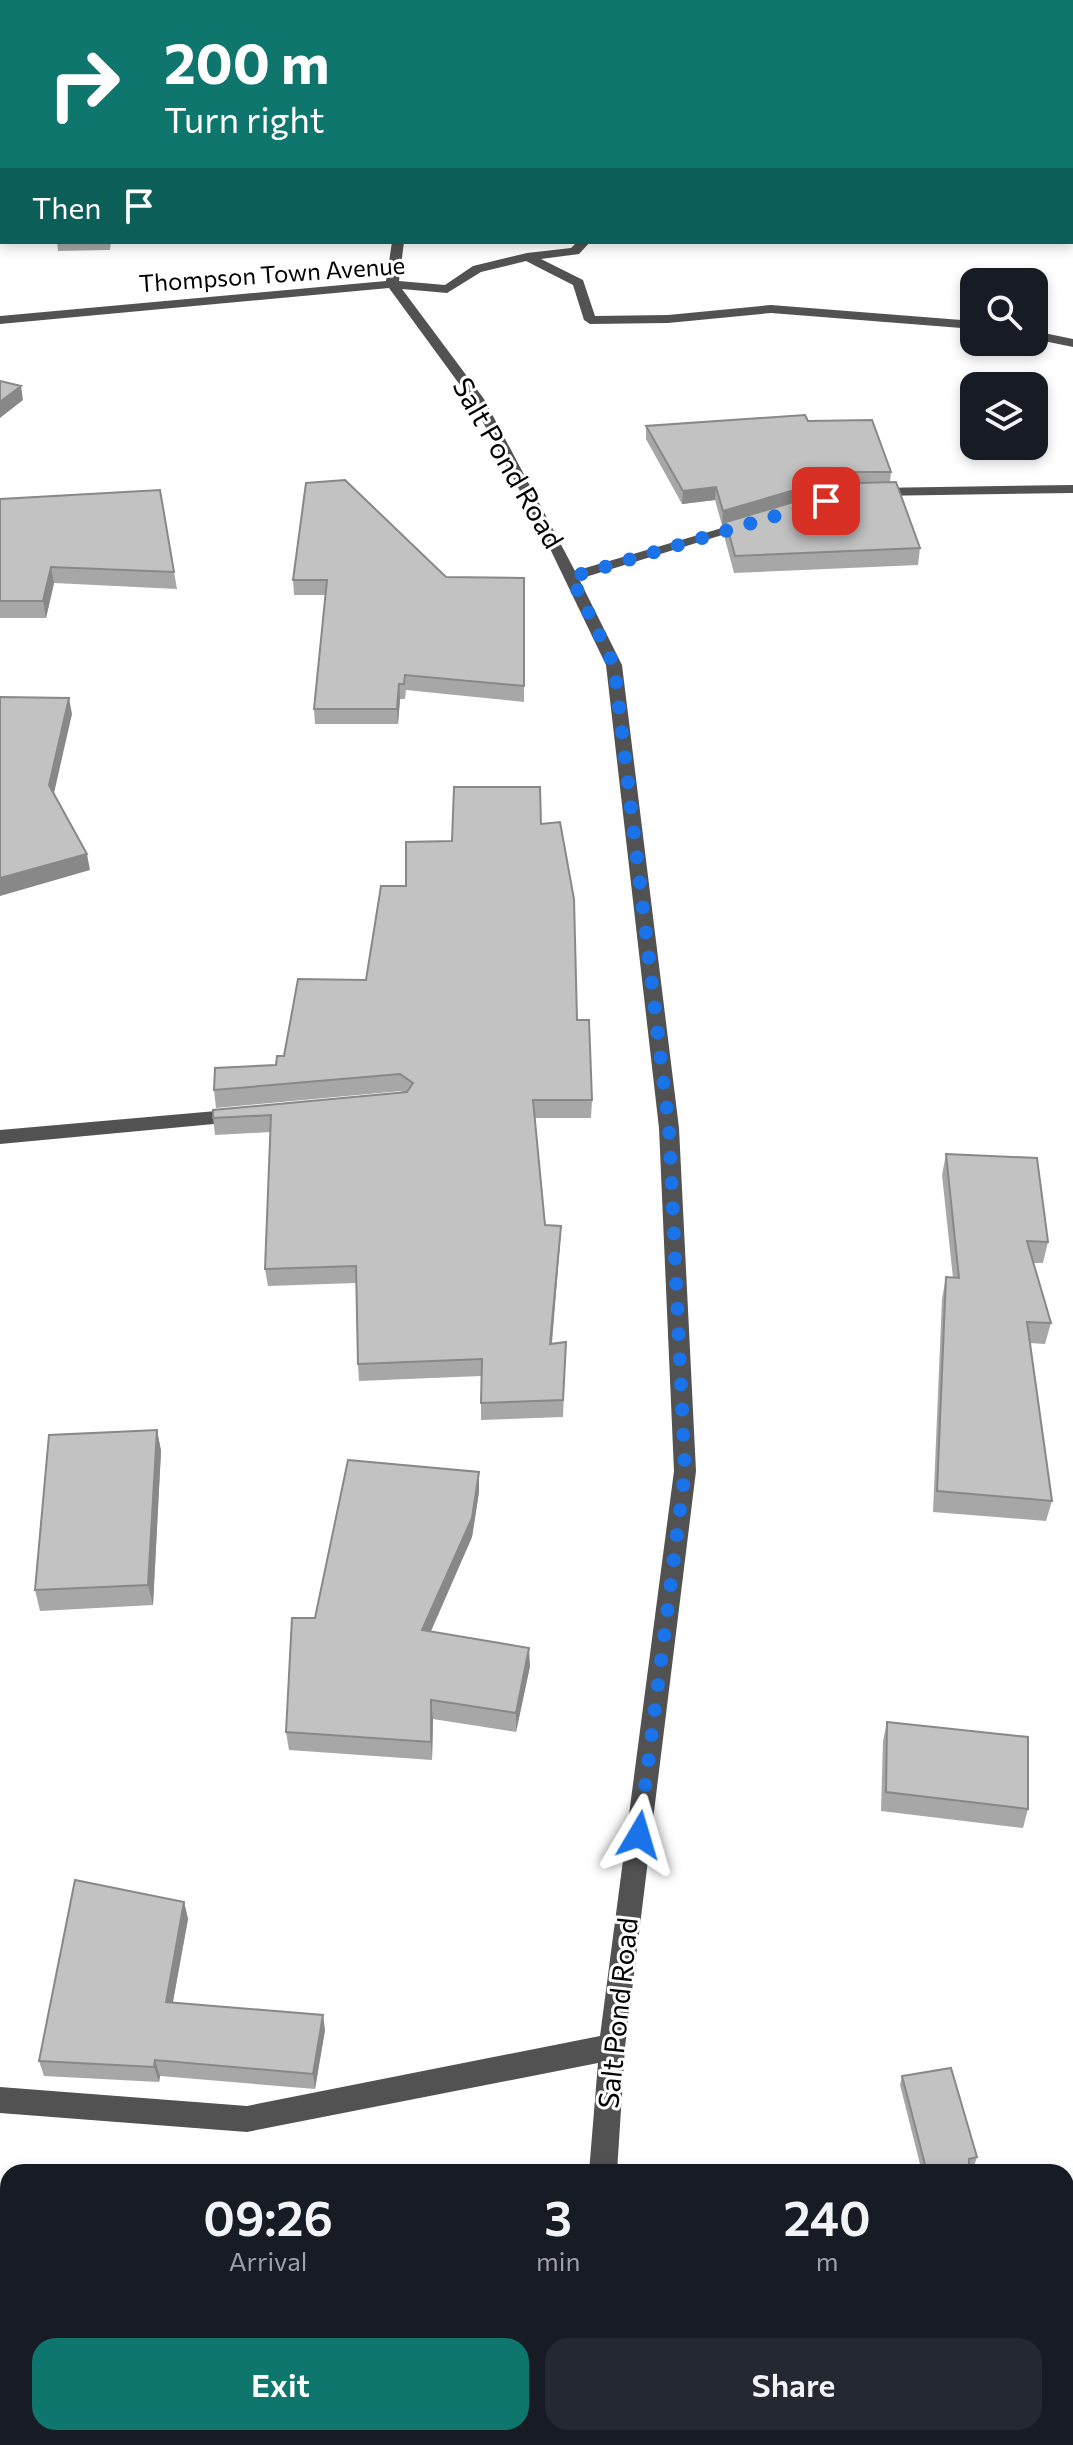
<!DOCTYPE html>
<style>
:root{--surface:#171b24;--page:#242831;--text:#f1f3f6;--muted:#9ea1a6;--accent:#0f766e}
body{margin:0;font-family:Commissioner,sans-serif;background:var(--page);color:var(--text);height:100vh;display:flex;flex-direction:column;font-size:30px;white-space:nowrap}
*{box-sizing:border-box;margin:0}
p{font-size:26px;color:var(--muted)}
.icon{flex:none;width:44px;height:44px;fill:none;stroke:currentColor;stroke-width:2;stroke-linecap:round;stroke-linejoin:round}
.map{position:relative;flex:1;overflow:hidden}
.details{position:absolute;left:0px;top:2164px;width:1074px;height:282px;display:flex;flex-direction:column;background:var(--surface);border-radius:24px 24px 0 0;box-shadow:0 4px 12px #0003}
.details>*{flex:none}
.guide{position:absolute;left:0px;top:0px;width:1074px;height:244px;box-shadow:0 4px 12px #0003;background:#0f766e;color:#fff;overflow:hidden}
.fabs{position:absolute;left:960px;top:268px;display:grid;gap:16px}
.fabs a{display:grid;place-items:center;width:88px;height:88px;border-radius:16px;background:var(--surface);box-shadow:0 4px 12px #0003;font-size:40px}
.pin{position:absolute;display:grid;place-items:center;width:68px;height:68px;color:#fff;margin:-34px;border-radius:16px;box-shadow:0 4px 12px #0006}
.me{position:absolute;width:88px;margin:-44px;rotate:7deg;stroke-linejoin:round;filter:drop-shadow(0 0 6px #0008)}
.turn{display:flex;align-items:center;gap:28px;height:168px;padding:0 32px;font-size:36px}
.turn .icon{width:104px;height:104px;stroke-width:2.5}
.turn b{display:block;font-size:56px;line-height:68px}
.then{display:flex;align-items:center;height:76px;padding:0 32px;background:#0003;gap:16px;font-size:30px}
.eta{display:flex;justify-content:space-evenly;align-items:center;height:136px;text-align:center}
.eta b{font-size:48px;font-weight:600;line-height:56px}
.cta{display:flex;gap:16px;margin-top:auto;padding:16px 32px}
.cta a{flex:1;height:92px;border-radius:24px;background:var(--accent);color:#fff;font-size:32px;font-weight:600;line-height:92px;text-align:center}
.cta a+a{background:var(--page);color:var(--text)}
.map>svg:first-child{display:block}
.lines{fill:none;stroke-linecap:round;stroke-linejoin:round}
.minor{fill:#525252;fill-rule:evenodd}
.wall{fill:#a7a7a7}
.shaded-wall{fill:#888}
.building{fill:#c2c2c2;stroke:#888;stroke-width:2}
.route{stroke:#1a73e8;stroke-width:14;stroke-dasharray:0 25.2}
.labels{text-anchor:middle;stroke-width:6;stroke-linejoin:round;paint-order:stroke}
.far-street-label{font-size:24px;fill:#000;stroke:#fff}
.street-label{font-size:28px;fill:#000;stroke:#fff}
</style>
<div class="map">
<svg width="1073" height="2445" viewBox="0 0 1073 2445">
<rect width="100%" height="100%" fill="#fff"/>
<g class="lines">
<path class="minor" d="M 175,0 L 185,0 L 185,2 L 175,2 Z
M 1072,190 L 1073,190 L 1073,198 L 1072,198 Z
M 392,242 L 404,242 L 399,281 L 445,285 L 473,266 L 527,253 L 571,248 L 577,242 L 590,242 L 579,254 L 541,259 L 583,280 L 595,316 L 668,315 L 771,305 L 974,321 L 974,329 L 771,313 L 668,323 L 590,324 L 584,320 L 573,285 L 526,261 L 481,272 L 447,293 L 402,289 L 484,399 L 575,571 L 746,521 L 758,524 L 579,579 L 622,665 L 679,1128 L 696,1471 L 625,2047 L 617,2172 L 589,2172 L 598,2063 L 247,2132 L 0,2113 L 0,2087 L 247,2106 L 600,2036 L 674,1471 L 659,1128 L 606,665 L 541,530 L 471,400 L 389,288 L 0,324 L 0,316 L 386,281 Z
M 1034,331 L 1073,339 L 1073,347 L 1034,339 Z
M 1073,485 L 1073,493 L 875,496 L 868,492 L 875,488 Z
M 239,1109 L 246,1111 L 249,1116 L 246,1121 L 0,1144 L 0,1130 Z
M 570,2438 L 600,2438 L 600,2445 L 570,2445 Z"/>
</g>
<path class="wall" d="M 2,164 L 2,242 L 4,242 L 0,242 L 0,168 Z
M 57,242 L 111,242 L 110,250 L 58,251 Z
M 808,421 L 891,472 L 890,482 L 920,548 L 918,565 L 734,573 L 725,539 L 726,524 L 722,525 L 715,500 L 682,504 L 646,439 L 646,426 Z
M 0,499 L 174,572 L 177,589 L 54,583 L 46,618 L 0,618 Z
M 446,577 L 524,578 L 524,702 L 406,690 L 405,699 L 400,699 L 398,724 L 315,724 L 314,709 L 325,595 L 294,595 L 293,580 Z
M 541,824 L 592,1100 L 591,1118 L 535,1118 L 545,1225 L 561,1226 L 560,1243 L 552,1344 L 566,1342 L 563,1417 L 481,1420 L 481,1376 L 359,1381 L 358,1364 L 356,1283 L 268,1286 L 265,1269 L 271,1132 L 215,1135 L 213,1118 L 402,1092 L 401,1091 L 216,1108 L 214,1090 L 276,1065 L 284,1056 L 366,980 L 406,886 L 452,841 Z
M 946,1154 L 1048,1242 L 1043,1263 L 1033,1263 L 1051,1323 L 1045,1344 L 1030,1343 L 1052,1501 L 1046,1521 L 933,1512 L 942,1299 L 946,1277 L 953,1278 L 942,1175 Z
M 157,1430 L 161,1451 L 153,1605 L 40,1611 L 35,1590 Z
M 479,1472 L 479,1492 L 472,1537 L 431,1631 L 530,1666 L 516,1732 L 433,1719 L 432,1760 L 289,1750 L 286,1732 L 315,1618 Z
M 887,1722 L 1028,1809 L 1023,1828 L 881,1811 L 883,1741 Z
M 184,1902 L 188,1919 L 173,2002 L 325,2030 L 315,2089 L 160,2076 L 159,2082 L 44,2076 L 39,2061 Z
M 902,2076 L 977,2157 L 974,2166 L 969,2167 L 969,2172 L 922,2172 L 900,2085 Z"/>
<path class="shaded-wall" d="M 2,127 L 2,138 L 0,139 L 0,128 Z
M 21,386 L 23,400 L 0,418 L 0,402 Z
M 856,472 L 854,486 L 722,525 L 723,511 Z
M 716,487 L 715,500 L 682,504 L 683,491 Z
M 51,567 L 54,583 L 46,618 L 43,601 Z
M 399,684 L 400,699 L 398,724 L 397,709 Z
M 69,698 L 72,714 L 52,802 L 49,785 Z
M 87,854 L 90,870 L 0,896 L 0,878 Z
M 561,1226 L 560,1243 L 550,1361 L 550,1344 Z
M 157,1430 L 161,1451 L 153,1605 L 148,1585 Z
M 479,1472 L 479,1492 L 472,1537 L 423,1649 L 422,1630 Z
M 529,1648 L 530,1666 L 516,1732 L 516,1713 Z
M 431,1700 L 433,1719 L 432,1760 L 431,1742 Z
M 184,1902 L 188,1919 L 170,2017 L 166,2002 Z
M 323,2015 L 325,2030 L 315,2089 L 313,2074 Z
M 155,2060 L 160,2076 L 159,2082 L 154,2067 Z"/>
<path class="building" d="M 0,0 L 124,0 L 124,2 L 2,2 L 2,8 L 0,8 Z
M 246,0 L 355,0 L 353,2 L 246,2 Z
M 0,18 L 2,18 L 2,127 L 0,128 Z
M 2,164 L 2,231 L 0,231 L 0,168 Z
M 0,381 L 21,386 L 0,402 Z
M 805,415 L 808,421 L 872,420 L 891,472 L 856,472 L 723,511 L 716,487 L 683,491 L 646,426 Z
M 345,480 L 446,577 L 524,578 L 524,686 L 405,675 L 404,684 L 399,684 L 397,709 L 314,709 L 327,580 L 293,580 L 306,483 Z
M 896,482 L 920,548 L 735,556 L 726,522 L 858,483 Z
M 160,490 L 174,572 L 51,567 L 43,601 L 0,601 L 0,499 Z
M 0,697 L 69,698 L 49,785 L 87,854 L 0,878 Z
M 454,787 L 540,787 L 541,824 L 560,822 L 574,899 L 577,1020 L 589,1020 L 592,1100 L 533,1100 L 545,1225 L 561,1226 L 550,1344 L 566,1342 L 563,1400 L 481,1403 L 482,1359 L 358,1364 L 356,1266 L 265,1269 L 271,1115 L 213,1118 L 213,1110 L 407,1092 L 413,1083 L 400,1074 L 214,1090 L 215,1068 L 276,1065 L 277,1056 L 284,1056 L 298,979 L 366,980 L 381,886 L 406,886 L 406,842 L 452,841 Z
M 946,1154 L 1037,1158 L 1048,1242 L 1027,1241 L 1051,1323 L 1027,1322 L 1052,1501 L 937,1491 L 946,1277 L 959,1278 Z
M 157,1430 L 148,1585 L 35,1590 L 49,1435 Z
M 348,1460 L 479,1472 L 472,1518 L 422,1630 L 529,1648 L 516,1713 L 431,1700 L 431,1742 L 286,1732 L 292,1618 L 315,1618 Z
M 887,1722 L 1028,1737 L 1028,1809 L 886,1792 Z
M 75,1880 L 184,1902 L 166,2002 L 323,2015 L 313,2074 L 155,2060 L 154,2067 L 39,2061 Z
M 951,2068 L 977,2157 L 969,2159 L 969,2172 L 927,2172 L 902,2076 Z
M 173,2438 L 418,2438 L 419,2445 L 173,2445 Z"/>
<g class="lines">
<path class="route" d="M 639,1835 L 685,1471 L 669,1128 L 614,665 L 571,577 L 826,501"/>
</g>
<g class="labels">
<g class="far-street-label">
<text transform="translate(272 275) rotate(-4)" y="8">Thompson Town Avenue</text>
</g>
<g class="street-label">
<text transform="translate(508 463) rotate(60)" y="10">Salt Pond Road</text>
<text transform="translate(618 2013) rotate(-84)" y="10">Salt Pond Road</text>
</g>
</g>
</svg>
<div class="fabs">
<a><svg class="icon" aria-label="search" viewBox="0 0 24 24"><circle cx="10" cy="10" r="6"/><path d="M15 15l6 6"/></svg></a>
<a><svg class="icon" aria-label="layers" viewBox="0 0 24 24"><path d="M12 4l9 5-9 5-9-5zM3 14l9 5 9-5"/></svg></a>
</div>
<div class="pin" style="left:826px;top:501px;background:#d93025"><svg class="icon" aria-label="arrive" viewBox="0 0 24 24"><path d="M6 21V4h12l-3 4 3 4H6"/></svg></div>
<svg class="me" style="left:639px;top:1835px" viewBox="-20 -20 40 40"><path d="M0-17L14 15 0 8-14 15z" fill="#1a73e8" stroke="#fff" stroke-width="4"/></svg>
<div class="guide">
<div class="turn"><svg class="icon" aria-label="right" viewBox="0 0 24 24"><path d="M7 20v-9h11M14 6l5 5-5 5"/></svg><div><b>200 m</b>Turn right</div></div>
<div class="then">Then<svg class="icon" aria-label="arrive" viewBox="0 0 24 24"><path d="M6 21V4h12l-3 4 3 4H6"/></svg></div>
</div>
<section class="details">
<div class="eta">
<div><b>09:26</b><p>Arrival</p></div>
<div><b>3</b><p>min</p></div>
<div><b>240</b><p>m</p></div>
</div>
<div class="cta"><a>Exit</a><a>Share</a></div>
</section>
</div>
